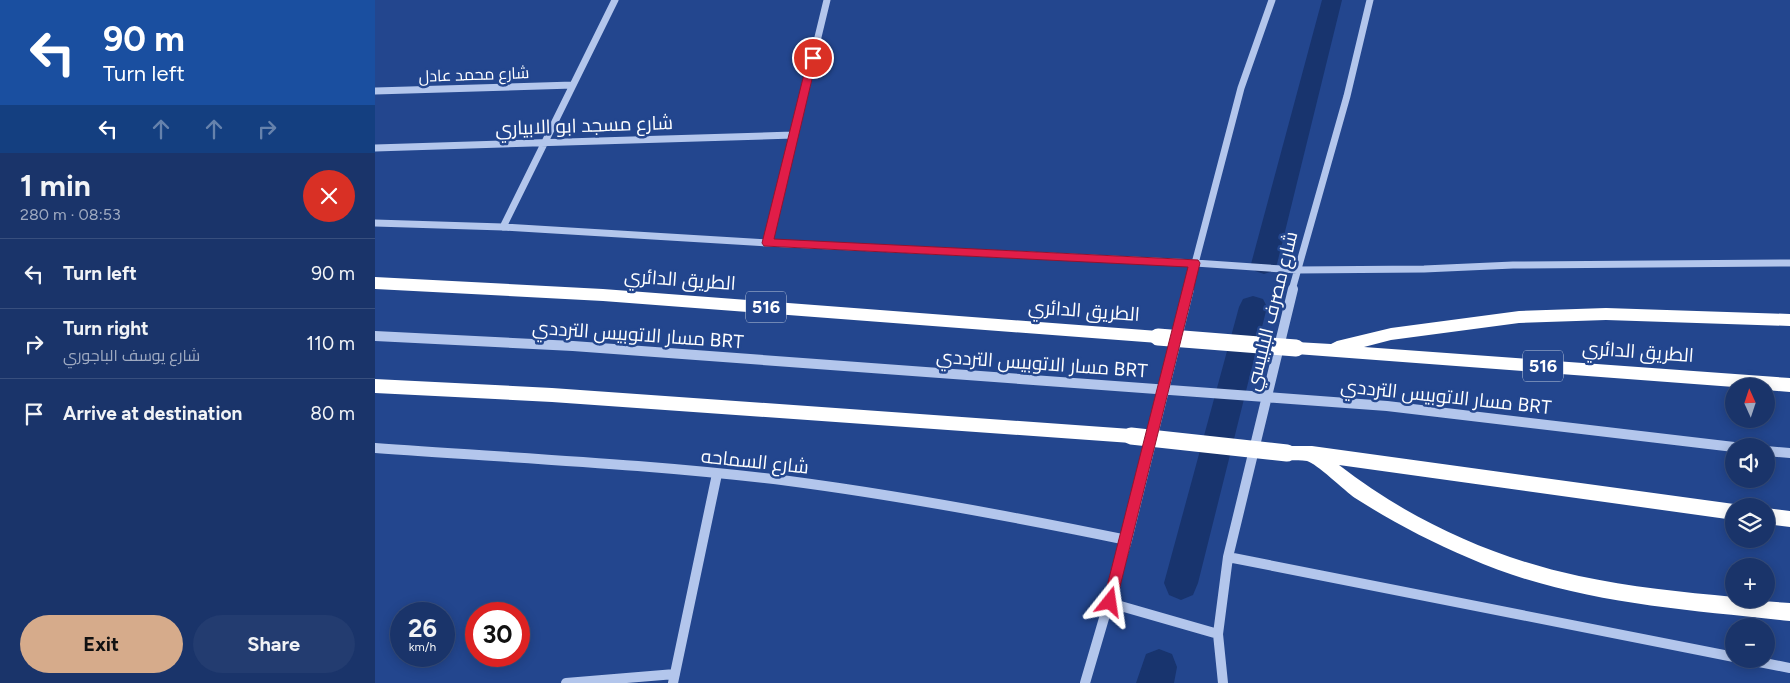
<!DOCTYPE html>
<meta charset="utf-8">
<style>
:root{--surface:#1a346a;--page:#233c70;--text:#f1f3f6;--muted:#9faac1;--line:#384f7e;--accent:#d6ab8b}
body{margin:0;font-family:Figtree,Cairo,sans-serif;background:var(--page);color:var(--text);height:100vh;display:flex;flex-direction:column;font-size:19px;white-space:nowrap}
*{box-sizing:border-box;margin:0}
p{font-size:16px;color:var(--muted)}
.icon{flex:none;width:28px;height:28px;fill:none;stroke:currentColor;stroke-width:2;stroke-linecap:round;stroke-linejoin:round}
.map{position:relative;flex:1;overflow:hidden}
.details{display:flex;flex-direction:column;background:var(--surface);width:375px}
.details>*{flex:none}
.banner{background:#1a4fa0;color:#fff;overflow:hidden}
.needle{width:32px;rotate:357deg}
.tools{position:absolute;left:1350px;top:378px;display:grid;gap:10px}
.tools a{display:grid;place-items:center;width:50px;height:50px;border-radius:50%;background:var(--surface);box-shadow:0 2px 12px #0003,0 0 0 1px var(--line);font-size:25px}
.speed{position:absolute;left:15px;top:602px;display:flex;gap:10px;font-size:25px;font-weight:700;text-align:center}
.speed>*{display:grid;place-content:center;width:65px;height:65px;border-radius:50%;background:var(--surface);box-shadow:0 2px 12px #0003,0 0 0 1px var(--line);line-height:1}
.speed small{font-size:12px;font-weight:400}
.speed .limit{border:8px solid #d22;background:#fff;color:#111}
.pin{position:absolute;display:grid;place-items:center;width:42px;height:42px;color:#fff;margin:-21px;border:2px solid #fff;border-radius:50%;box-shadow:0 1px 5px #0007}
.me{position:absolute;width:55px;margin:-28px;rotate:15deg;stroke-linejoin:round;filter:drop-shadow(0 0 4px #0008)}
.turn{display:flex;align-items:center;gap:18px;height:105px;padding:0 20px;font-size:22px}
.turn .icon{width:65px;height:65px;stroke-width:2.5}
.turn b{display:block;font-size:35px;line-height:42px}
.lanes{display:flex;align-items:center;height:48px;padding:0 20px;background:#0003;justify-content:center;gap:25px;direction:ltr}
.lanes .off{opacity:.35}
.round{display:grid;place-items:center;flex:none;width:52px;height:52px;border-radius:26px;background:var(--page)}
.overview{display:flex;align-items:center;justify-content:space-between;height:85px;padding:0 20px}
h1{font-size:30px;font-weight:700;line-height:38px}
.cta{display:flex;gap:10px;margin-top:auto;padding:10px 20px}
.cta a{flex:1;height:58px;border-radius:30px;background:var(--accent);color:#111;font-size:20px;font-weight:700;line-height:58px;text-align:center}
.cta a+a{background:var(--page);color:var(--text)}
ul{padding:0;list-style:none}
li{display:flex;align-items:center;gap:15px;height:70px;padding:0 20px;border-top:1px solid var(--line)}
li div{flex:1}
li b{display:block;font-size:19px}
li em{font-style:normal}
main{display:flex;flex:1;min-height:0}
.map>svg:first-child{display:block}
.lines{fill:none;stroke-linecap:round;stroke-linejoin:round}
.canal{fill:#18346e;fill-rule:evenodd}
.minor-far1{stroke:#b3c6ec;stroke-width:7}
.minor{stroke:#b3c6ec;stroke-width:10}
.highway{fill:#fff;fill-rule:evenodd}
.highway-bridge{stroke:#fff;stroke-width:17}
.route{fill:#e11d48;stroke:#92132f}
.labels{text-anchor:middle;stroke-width:5;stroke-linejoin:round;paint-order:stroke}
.far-street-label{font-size:16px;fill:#fff;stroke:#23468e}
.shield{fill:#23468e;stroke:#bdc8dd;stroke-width:1}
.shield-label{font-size:18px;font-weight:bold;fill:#fff}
.street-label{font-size:19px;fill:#fff;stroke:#23468e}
</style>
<main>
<section class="details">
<div class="banner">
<div class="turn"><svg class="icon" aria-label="left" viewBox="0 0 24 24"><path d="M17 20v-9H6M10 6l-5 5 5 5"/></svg><div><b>90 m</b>Turn left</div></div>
<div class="lanes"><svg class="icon" aria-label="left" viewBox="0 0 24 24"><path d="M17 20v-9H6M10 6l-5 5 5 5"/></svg><svg class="icon off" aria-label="ahead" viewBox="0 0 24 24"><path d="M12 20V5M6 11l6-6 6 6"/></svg><svg class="icon off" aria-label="ahead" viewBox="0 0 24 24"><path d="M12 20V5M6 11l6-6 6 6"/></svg><svg class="icon off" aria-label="right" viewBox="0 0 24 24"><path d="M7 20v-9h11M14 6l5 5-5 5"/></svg></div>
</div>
<div class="overview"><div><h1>1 min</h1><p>280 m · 08:53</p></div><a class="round" style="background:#d93025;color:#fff"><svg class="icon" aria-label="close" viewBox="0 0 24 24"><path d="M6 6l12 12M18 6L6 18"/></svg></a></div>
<ul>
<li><svg class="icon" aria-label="left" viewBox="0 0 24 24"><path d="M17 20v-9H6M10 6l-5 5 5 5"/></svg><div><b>Turn left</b></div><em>90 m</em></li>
<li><svg class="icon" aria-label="right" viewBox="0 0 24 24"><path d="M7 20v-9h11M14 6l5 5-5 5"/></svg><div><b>Turn right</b><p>شارع يوسف الباجوري</p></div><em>110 m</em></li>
<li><svg class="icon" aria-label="arrive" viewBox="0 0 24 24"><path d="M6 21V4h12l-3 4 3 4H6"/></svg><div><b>Arrive at destination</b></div><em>80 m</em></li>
</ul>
<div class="cta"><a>Exit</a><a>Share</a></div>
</section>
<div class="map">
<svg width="1415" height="683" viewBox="0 0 1415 683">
<rect width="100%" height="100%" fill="#23468e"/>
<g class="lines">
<path class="canal" d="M 947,0 L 967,0 L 902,264 L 898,271 L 889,274 L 880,271 L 876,264 Z
M 878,296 L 888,299 L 892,307 L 823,583 L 818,595 L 806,600 L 794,595 L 789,583 L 864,307 L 868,299 Z
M 784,649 L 797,654 L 802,667 L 799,683 L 761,683 L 771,654 Z"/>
<path class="minor-far1" d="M 0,91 L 198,85
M 0,148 L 418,135
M 0,223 L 128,227 L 393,243 L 820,263 L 922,270 L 1049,269 L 1138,265 L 1415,263
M 128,227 L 240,0
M 393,243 L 452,0
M 813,290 L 866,88 L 897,0
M 917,290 L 972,96 L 995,0"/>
<path class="minor" d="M 0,336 L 198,346 L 1012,406 L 1359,447
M 0,448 C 138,458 277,464 414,481 C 528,496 640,517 752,540
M 1391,451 L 1415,453
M 853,557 L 1359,657
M 735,603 L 843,634
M 1369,659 L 1415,668
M 191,683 L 300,674
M 298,683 L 342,474
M 710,683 L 752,540 L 814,289
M 848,683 L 843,634 L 853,557 L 918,289"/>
<path class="highway" d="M 0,277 L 228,289 L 783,331 L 788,333 L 790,337 L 788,341 L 783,343 L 228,301 L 0,289 Z
M 1231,308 L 1415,314 L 1415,326 L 1231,320 L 1144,323 L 1016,340 L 989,347 L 1415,378 L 1415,392 L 1391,390 L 1391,386 L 1359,387 L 921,354 L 916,352 L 913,348 L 916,344 L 921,342 L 956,344 L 962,341 L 1016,328 L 1144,311 Z
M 0,379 L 177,388 L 756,429 L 762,431 L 764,436 L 762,441 L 756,443 L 177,402 L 0,393 Z
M 912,446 L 937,446 L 1359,504 L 1365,506 L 1359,506 L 1359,520 L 964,465 C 1033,519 1118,558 1204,576 C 1255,587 1307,592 1359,597 L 1359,599 L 1415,603 L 1415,621 C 1306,609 1196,603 1094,558 C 1054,541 1016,521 980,498 C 970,491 941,463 932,461 C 923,459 915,462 906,458 L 904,453 L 906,448 Z
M 1391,508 L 1415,511 L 1415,527 L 1391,524 Z"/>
<path class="highway-bridge" d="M 783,337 L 921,348
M 756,436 L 912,453"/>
</g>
<path class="route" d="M 438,55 L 442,58 L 399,239 L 823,260 L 825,263 L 740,607 L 735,609 L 730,607 L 728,602 L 813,267 L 389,246 L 387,243 L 433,58 Z"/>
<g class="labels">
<g class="far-street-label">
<text transform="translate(99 74) rotate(-2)" y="6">شارع محمد عادل</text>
</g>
<g class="shield">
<rect x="371" y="291.5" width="40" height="31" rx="4"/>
<rect x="1148" y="350.5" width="40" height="31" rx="4"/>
</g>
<g class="shield-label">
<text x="391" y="313">516</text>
<text x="1168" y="372">516</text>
</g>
<g class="street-label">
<text transform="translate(209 125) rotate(-2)" y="7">شارع مسجد ابو الابياري</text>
<text transform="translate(305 279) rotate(4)" y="7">الطريق الدائري</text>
<text transform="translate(709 310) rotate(4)" y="7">الطريق الدائري</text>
<text transform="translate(896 311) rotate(-76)" y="7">شارع مصرف البلبيسي</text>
<text transform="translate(263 334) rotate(4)" y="7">مسار الاتوبيس الترددي BRT</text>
<text transform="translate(1263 351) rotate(4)" y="7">الطريق الدائري</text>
<text transform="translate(667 363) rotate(4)" y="7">مسار الاتوبيس الترددي BRT</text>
<text transform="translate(1071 396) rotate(6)" y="7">مسار الاتوبيس الترددي BRT</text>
<text transform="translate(380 461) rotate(6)" y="7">شارع السماحه</text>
</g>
</g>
</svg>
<div class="tools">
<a><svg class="needle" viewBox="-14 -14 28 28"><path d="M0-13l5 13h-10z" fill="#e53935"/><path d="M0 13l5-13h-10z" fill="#9faac1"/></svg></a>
<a><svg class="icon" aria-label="sound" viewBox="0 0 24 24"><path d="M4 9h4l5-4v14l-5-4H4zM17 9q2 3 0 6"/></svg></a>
<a><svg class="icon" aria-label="layers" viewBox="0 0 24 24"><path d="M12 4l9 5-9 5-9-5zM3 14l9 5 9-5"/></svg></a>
<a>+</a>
<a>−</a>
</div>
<div class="speed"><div>26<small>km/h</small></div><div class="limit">30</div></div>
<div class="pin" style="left:438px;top:58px;background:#d93025"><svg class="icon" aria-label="arrive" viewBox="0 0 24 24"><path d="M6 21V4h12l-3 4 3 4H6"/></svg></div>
<svg class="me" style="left:735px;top:602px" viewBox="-20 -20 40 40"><path d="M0-17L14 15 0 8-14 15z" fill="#e11d48" stroke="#fff" stroke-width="4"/></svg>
</div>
</main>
